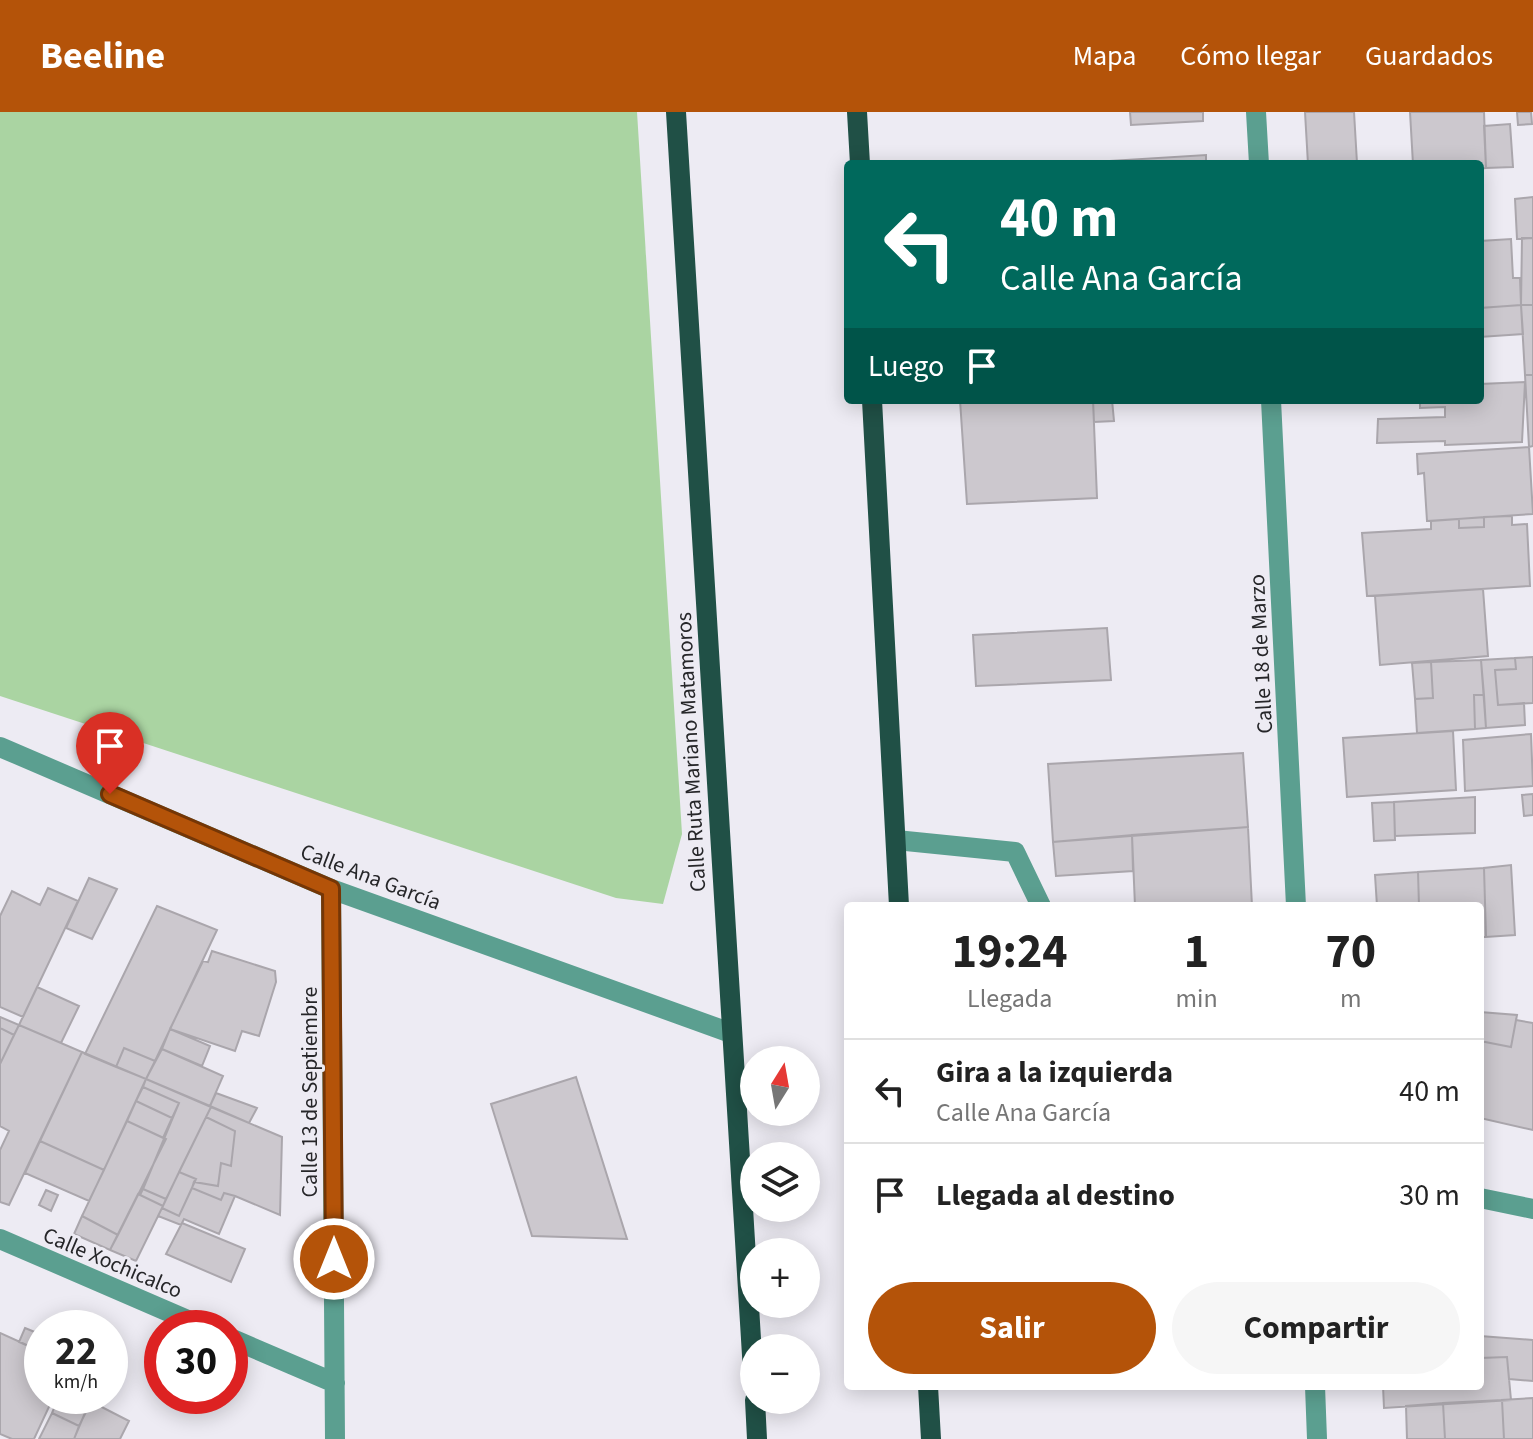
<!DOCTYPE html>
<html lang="es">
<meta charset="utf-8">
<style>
:root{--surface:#fff;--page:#f6f6f6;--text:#222;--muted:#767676;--line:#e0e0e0;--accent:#b45309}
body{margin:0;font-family:"Source Sans 3",sans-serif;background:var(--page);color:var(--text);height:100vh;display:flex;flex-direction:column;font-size:30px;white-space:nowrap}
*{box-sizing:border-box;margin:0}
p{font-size:26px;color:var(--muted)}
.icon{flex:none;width:44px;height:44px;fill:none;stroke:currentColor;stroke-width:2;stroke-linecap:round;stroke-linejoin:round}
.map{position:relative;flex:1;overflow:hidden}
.side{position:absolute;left:844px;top:790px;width:640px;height:488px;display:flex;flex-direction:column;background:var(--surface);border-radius:8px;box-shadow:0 4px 20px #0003}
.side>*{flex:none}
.top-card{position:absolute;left:844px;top:48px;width:640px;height:244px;border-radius:8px;box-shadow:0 4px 20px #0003;background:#00695c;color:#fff;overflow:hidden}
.needle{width:52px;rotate:11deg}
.controls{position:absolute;left:740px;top:934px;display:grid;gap:16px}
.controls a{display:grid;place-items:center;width:80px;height:80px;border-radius:50%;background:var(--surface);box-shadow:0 4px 20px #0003;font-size:40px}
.speed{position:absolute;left:24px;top:1198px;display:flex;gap:16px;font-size:40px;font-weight:700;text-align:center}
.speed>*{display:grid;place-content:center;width:104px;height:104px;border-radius:50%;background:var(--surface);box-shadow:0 4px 20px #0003;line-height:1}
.speed small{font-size:20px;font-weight:400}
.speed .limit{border:12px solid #d22;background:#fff;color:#111}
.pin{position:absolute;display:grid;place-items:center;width:68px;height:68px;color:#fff;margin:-82px -34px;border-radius:50% 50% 50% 0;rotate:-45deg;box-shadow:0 0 8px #0007}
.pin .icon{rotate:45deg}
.me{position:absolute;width:88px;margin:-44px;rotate:0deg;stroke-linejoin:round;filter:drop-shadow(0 0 6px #0008)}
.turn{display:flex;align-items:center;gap:28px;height:168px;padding:0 24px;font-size:36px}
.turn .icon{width:104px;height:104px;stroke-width:2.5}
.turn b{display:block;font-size:56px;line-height:68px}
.then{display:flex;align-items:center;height:76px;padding:0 24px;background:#0003;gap:16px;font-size:30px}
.eta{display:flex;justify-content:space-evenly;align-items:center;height:136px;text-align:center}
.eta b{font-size:48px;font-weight:700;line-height:56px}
.button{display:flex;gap:16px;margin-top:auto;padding:16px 24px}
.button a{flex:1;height:92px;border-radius:48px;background:var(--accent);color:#fff;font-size:32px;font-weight:700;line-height:92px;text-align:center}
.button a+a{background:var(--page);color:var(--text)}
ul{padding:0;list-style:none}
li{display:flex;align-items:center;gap:24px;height:104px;padding:0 24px;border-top:2px solid var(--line)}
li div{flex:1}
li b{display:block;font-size:30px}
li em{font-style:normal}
header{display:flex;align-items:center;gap:48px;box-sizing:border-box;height:112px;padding:0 40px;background:var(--accent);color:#fff}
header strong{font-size:38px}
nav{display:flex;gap:44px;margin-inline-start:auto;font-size:28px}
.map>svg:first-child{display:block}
.green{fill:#aad4a2}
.building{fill:#ccc8ce;stroke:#aaa6ac;stroke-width:2}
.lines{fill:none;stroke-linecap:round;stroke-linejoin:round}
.minor{stroke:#5b9f90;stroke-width:20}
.major{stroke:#205046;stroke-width:20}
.route-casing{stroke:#753606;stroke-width:20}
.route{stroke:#b45309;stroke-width:14}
.labels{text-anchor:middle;stroke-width:6;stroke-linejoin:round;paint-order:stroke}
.street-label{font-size:22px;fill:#262629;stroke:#edebf3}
</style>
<header>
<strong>Beeline</strong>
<nav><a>Mapa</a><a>Cómo llegar</a><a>Guardados</a></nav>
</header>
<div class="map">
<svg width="1533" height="1327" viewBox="0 0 1533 1327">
<rect width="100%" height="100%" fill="#edebf3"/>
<path class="green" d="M 0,0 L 637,0 L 682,722 L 663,792 L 616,786 L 0,584 Z"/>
<path class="building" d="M 1130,0 L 1203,0 L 1203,9 L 1131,13 Z
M 1305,0 L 1354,0 L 1357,51 L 1308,52 Z
M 1410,0 L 1484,0 L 1486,56 L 1480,57 L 1480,52 L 1413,52 Z
M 1517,0 L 1531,0 L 1532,12 L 1518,13 Z
M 1510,12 L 1513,55 L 1486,56 L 1484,14 Z
M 1206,43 L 1206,52 L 1061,52 Z
M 1533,85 L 1533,126 L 1517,127 L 1515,87 Z
M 1522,126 L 1533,126 L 1533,193 L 1521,193 Z
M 1511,127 L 1513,166 L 1520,166 L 1521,193 L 1480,196 L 1480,129 Z
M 1521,193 L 1523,222 L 1480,225 L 1480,196 Z
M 1521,193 L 1533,193 L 1533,263 L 1525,263 Z
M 1525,263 L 1533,263 L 1533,334 L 1529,335 Z
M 1525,270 L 1522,330 L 1445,333 L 1445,329 L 1377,331 L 1378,307 L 1445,305 L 1445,295 L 1420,296 L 1420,288 L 1480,288 L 1480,272 Z
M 960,288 L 1093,288 L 1097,386 L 967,392 Z
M 1093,288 L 1112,288 L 1114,309 L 1094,310 Z
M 1529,335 L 1533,402 L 1427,409 L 1424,361 L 1418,362 L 1417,342 Z
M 1512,404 L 1512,413 L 1527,412 L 1530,474 L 1367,484 L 1362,421 L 1431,417 L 1431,409 L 1459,407 L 1459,416 L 1484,415 L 1484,405 Z
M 1484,405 L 1484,415 L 1459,416 L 1459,407 Z
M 1483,477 L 1488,544 L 1380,553 L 1375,484 Z
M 1107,516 L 1111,568 L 976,574 L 973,523 Z
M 1533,545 L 1533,591 L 1498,593 L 1495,558 L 1516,557 L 1515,546 Z
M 1515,546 L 1516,557 L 1495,558 L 1498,593 L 1524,591 L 1525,613 L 1486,616 L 1481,548 Z
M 1481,548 L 1484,583 L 1474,583 L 1475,617 L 1417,621 L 1415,587 L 1433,586 L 1431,550 Z
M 1431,550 L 1433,586 L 1415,587 L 1412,551 Z
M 1474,583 L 1484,583 L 1486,616 L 1475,617 Z
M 1453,619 L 1456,678 L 1347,685 L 1343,626 Z
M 1531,622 L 1533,674 L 1465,679 L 1463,628 Z
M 1243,641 L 1248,715 L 1053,730 L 1048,652 Z
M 1533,682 L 1533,703 L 1524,704 L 1522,683 Z
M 1475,685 L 1475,721 L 1395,724 L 1394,690 Z
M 1394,690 L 1395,728 L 1374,729 L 1372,691 Z
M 1248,715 L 1252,794 L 1135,794 L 1132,723 Z
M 1132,723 L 1133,759 L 1056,764 L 1053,730 Z
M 1511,753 L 1515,823 L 1486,825 L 1484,756 Z
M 1484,756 L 1486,825 L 1480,825 L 1480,794 L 1419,794 L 1418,760 Z
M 1418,760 L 1419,794 L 1377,794 L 1375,763 Z
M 89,766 L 117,777 L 92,827 L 66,816 Z
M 48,776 L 78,789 L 23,905 L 0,895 L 0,804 L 12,779 L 40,793 Z
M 157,794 L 217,818 L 155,949 L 124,936 L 116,955 L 85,942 Z
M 212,839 L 275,859 L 276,870 L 259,924 L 242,919 L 235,939 L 170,917 L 203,849 L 208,850 Z
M 37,875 L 79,894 L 61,931 L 19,913 Z
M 1480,900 L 1517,903 L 1511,935 L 1480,929 Z
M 0,905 L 19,913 L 14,923 L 0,916 Z
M 1516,908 L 1533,911 L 1533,1018 L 1480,1006 L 1480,929 L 1511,935 Z
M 19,913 L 82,940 L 9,1093 L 0,1090 L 0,1038 L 9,1019 L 0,1014 L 0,952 Z
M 0,916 L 14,923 L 0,952 Z
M 170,917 L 210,934 L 202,954 L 162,937 Z
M 124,936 L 155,949 L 146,967 L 116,955 Z
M 162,937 L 223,964 L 210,994 L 146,967 Z
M 82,940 L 146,967 L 104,1058 L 40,1029 Z
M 576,965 L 627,1127 L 532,1124 L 491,992 Z
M 146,967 L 211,995 L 166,1087 L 143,1077 L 179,991 L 143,975 Z
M 143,975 L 179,991 L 172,1006 L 136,989 Z
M 216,981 L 257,996 L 249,1011 L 210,994 Z
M 136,989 L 172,1006 L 163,1026 L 127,1009 Z
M 211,995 L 282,1025 L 280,1103 L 235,1084 L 224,1081 L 221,1088 L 192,1076 L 194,1070 L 218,1074 L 221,1051 L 231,1054 L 235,1019 L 206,1005 Z
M 206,1005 L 235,1019 L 231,1054 L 221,1051 L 218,1074 L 194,1070 L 196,1067 L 179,1060 Z
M 127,1009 L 166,1027 L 118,1123 L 82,1104 Z
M 40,1029 L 104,1058 L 89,1089 L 25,1061 Z
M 179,1060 L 196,1067 L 179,1104 L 162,1096 Z
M 192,1076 L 221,1088 L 224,1081 L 235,1084 L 219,1122 L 184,1107 L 181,1113 L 158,1104 L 162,1096 L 179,1104 Z
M 143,1077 L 166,1087 L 163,1094 L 140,1083 Z
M 46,1078 L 58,1083 L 51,1099 L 39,1093 Z
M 138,1082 L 163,1094 L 136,1149 L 110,1138 Z
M 82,1104 L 118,1123 L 110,1138 L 74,1122 Z
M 182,1111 L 245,1137 L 231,1170 L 166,1142 Z
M 25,1216 L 42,1223 L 42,1240 L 19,1230 Z
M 0,1221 L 42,1240 L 42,1284 L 54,1284 L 34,1327 L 12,1327 L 0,1322 Z
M 1480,1224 L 1533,1228 L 1533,1269 L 1509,1267 L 1507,1245 L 1480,1246 Z
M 1507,1245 L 1511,1288 L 1384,1296 L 1383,1274 L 1480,1274 L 1480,1246 Z
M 59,1284 L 94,1284 L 79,1314 L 52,1301 Z
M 1533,1286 L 1533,1327 L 1504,1327 L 1502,1288 Z
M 1502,1288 L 1504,1327 L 1445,1327 L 1443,1291 Z
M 90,1289 L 129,1309 L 120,1327 L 74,1327 Z
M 1443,1291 L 1445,1327 L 1407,1327 L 1406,1294 Z
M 52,1301 L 79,1314 L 74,1327 L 39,1327 Z"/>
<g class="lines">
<path class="minor" d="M 1256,0 L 1259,52
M 1271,288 L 1296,794
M 0,635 L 331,777 L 731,921
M 896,728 L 1015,740 L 1041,794
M 331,777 L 335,1327
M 1480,1086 L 1533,1097
M 0,1127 L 206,1216
M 230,1226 L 335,1271
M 1315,1274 L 1317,1327"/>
<path class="major" d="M 676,0 L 754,1276
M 857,0 L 860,52
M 872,288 L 899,794
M 928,1274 L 931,1327
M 755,1288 L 757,1327"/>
</g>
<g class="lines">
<g class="route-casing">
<path id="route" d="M 110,682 L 331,777 L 334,1147"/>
</g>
<use href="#route" class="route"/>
</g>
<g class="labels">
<g class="street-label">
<text transform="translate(1260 542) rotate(-93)" y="8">Calle 18 de Marzo</text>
<text transform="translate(690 640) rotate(-93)" y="8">Calle Ruta Mariano Matamoros</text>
<text transform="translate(371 764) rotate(21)" y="8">Calle Ana García</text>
<text transform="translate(309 980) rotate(-90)" y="8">Calle 13 de Septiembre</text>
<text transform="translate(113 1150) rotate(23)" y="8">Calle Xochicalco</text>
</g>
</g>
</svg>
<div class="controls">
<a><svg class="needle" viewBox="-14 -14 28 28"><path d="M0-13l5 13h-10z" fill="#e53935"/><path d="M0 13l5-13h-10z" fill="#767676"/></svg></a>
<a><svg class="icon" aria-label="layers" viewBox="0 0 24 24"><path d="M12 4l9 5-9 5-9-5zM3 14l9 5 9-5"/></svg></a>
<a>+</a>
<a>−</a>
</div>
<div class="speed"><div>22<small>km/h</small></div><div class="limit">30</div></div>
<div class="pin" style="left:110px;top:682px;background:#d93025"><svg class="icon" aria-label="arrive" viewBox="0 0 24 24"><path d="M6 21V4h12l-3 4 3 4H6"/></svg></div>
<svg class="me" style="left:334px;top:1147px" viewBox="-20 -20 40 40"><circle r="17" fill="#b45309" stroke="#fff" stroke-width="3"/><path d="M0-11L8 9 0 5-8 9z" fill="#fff"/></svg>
<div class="top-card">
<div class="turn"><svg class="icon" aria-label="left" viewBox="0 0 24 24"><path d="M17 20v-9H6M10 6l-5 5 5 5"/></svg><div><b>40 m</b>Calle Ana García</div></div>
<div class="then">Luego<svg class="icon" aria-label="arrive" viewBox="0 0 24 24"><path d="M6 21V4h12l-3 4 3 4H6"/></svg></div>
</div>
<section class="side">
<div class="eta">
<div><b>19:24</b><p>Llegada</p></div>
<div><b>1</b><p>min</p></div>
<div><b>70</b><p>m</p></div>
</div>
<ul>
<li><svg class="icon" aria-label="left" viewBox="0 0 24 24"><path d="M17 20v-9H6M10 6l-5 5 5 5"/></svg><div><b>Gira a la izquierda</b><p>Calle Ana García</p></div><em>40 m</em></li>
<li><svg class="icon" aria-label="arrive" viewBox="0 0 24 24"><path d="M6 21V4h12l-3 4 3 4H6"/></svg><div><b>Llegada al destino</b></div><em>30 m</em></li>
</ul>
<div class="button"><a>Salir</a><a>Compartir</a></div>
</section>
</div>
